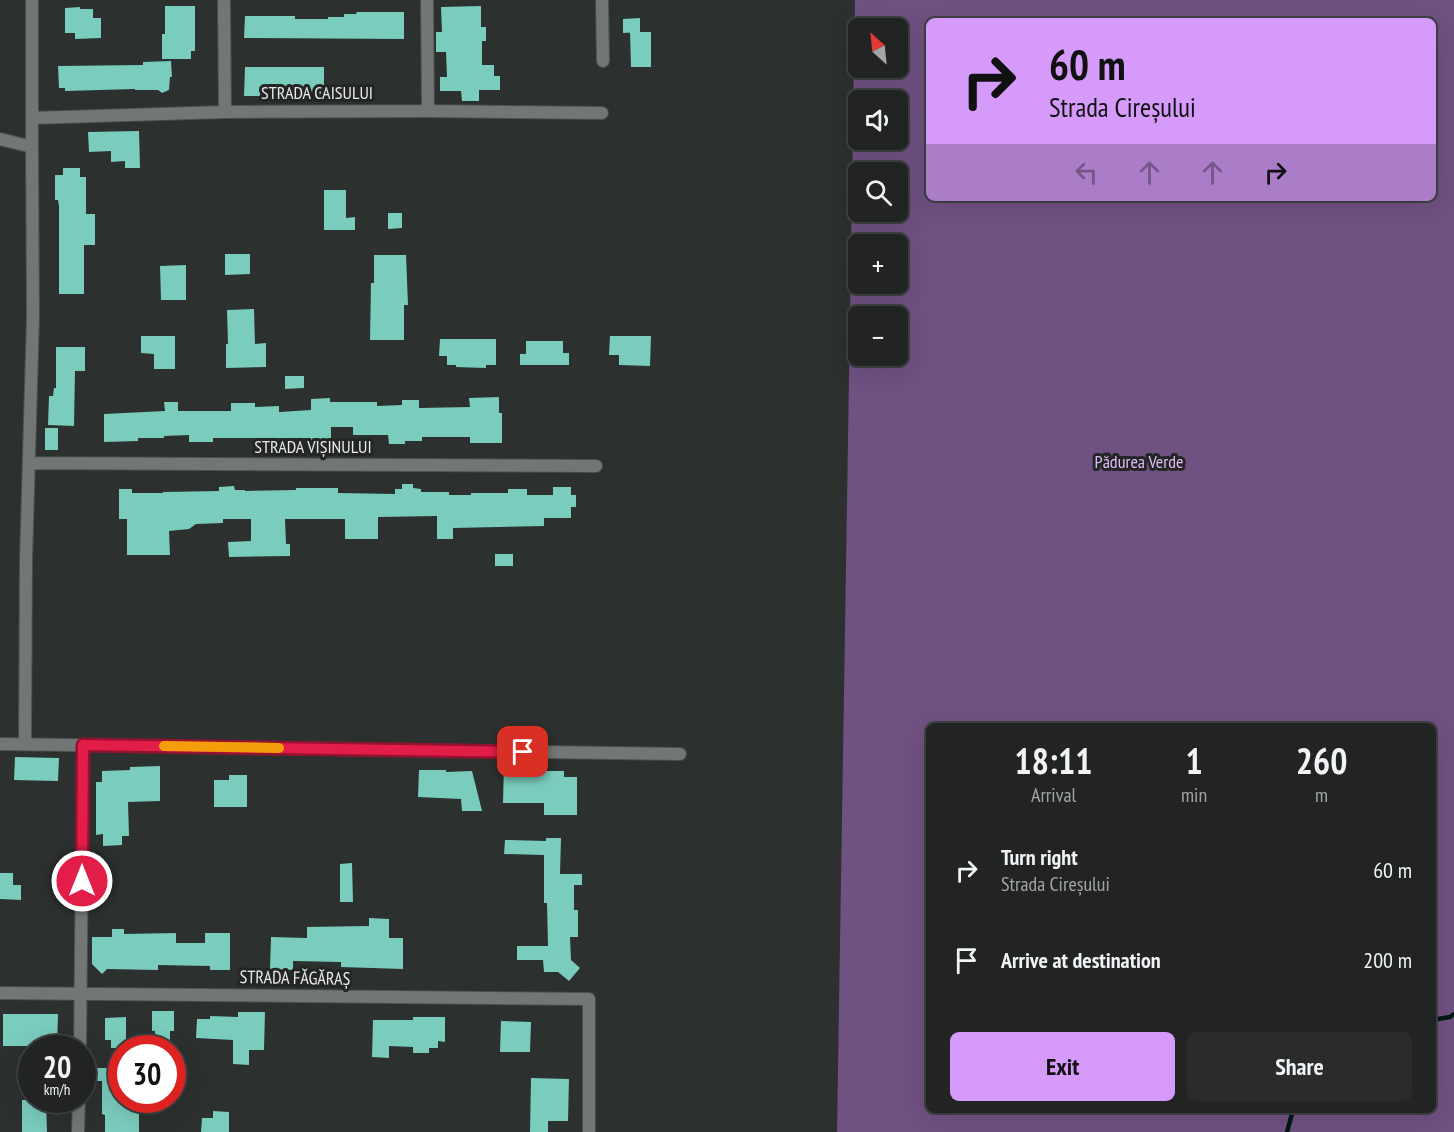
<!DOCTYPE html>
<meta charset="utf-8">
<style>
:root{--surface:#212423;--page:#292c2b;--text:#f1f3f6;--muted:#a2a4a6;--line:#3e4141;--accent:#d69bfa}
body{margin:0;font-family:"PT Sans Narrow",sans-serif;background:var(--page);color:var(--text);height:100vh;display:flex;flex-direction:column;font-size:22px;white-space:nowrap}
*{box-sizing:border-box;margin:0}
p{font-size:20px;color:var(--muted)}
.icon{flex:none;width:33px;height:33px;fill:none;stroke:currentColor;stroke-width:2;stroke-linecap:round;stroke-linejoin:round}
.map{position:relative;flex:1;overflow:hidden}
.drawer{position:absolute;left:926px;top:723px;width:510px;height:390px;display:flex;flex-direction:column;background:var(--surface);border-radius:9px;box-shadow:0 6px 24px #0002,0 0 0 2px var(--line)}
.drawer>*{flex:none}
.top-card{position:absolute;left:926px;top:18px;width:510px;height:183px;border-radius:9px;box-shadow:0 6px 24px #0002,0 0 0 2px var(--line);background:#d69bfa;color:#111;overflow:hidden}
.needle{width:39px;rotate:333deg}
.tools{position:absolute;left:848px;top:18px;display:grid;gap:12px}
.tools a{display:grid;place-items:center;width:60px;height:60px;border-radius:9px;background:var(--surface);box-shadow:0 6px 24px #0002,0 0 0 2px var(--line);font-size:30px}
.speed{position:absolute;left:18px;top:1035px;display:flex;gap:12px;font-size:30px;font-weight:700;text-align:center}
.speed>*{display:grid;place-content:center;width:78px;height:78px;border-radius:50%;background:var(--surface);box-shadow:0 6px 24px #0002,0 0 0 2px var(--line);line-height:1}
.speed small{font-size:15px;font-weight:400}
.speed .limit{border:9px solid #d22;background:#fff;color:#111}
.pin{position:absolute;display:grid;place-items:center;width:51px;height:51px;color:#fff;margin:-26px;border-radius:12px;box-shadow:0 3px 9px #0006}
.me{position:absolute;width:66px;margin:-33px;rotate:0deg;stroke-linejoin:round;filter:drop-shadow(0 0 4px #0008)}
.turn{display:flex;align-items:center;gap:21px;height:126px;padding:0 24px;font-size:27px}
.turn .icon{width:78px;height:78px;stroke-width:2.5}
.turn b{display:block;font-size:42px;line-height:51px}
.lanes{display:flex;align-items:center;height:57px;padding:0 24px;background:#0003;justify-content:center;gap:30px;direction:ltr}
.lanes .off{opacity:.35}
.eta{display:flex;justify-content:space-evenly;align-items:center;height:102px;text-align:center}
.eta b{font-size:36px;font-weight:700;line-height:42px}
.action{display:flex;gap:12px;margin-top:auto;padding:12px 24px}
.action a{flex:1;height:69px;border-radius:9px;background:var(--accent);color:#111;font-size:24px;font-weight:700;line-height:69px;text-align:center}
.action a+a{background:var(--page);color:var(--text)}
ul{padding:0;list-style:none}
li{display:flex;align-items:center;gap:18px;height:90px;padding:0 24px}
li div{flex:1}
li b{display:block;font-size:22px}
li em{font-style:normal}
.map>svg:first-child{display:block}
.forest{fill:#6f5182;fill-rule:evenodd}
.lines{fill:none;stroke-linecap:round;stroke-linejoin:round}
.stream{stroke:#001815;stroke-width:4.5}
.building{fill:#7accbd}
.street-casing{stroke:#4c4f4e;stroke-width:14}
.street{stroke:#727776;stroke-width:12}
.route-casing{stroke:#92132f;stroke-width:15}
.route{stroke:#e11d48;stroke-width:10}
.slow{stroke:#f59e0b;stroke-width:10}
.labels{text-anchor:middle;stroke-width:6;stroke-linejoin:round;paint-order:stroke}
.street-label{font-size:18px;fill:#e7eae9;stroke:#232625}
.park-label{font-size:18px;fill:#dfbaf6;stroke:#232625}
</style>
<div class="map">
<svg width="1454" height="1132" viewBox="0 0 1454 1132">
<rect width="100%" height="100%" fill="#2c302f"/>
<path class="forest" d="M 855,0 L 1454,0 L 1454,1132 L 837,1132 ZM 928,21 L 1432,21 L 1432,198 L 928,198 ZM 858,28 L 897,28 L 897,68 L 858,68 ZM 897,100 L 897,140 L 858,140 L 858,100 ZM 897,172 L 897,212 L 858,212 L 858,172 ZM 858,244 L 897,244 L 897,284 L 858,284 ZM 858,316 L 897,316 L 897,356 L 858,356 ZM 928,726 L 1432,726 L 1432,1110 L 928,1110 Z"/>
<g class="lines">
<path class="stream" d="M 1432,1020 L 1450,1017 L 1454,1014
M 1287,1132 L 1293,1110"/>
</g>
<path class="building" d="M 165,6 L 195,6 L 195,51 L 191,51 L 191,59 L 162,59 L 162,34 L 165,34 Z
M 481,6 L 481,27 L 486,27 L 486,41 L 482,41 L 482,65 L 494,65 L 494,76 L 500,76 L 500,90 L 479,90 L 479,101 L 462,101 L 461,91 L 440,91 L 440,77 L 447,77 L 446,52 L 436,52 L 436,32 L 442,32 L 441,7 Z
M 80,7 L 80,9 L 93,9 L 93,18 L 101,18 L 101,38 L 75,39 L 75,33 L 65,33 L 65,8 Z
M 357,12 L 404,12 L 404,39 L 244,38 L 245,16 L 295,16 L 295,19 L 328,19 L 328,17 L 344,17 L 344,14 L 356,14 Z
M 640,18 L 640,32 L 623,33 L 623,19 Z
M 630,32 L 651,32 L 651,67 L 631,67 Z
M 171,61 L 172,77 L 170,77 L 169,90 L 162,93 L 158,90 L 135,90 L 135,89 L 65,91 L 65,88 L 59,88 L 58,66 L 143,65 L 143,62 Z
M 245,67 L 324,67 L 324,94 L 290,94 L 290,91 L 260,91 L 260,96 L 244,96 Z
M 139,131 L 140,168 L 125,168 L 125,161 L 111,162 L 111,151 L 89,152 L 88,132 Z
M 63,168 L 80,168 L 80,177 L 86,177 L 86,214 L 95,214 L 95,245 L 84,245 L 84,294 L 59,294 L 59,206 L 58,200 L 55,200 L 55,175 L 63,175 Z
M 324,190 L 346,190 L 346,218 L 355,217 L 355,230 L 324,230 Z
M 388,213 L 402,213 L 402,228 L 388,229 Z
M 225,254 L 250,254 L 250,274 L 225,275 Z
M 374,255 L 406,255 L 408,305 L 404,305 L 404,340 L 370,340 L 371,283 L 374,283 Z
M 186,265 L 186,300 L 161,300 L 160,266 Z
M 254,309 L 255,344 L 266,343 L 266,367 L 226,368 L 226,344 L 228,344 L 227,310 Z
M 141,336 L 175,336 L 175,369 L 154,369 L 154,354 L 141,353 Z
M 610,336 L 651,336 L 650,366 L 619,365 L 619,355 L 609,355 Z
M 440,339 L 496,339 L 496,365 L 486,365 L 486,368 L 456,367 L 456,365 L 447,365 L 447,356 L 439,356 Z
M 526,341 L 563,341 L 563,353 L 569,353 L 569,365 L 520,365 L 520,354 L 526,354 Z
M 56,347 L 85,347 L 85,371 L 75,371 L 74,426 L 48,425 L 49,396 L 53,396 L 54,388 L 56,388 Z
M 285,376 L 304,376 L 304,388 L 285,389 Z
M 499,397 L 499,413 L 502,413 L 502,443 L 470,443 L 470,437 L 422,437 L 422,441 L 405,441 L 405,444 L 389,444 L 388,435 L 353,435 L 353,427 L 331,427 L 331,441 L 311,441 L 311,438 L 213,438 L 213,442 L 189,442 L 189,435 L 164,436 L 164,438 L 138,438 L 138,441 L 104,442 L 104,414 L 165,411 L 164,402 L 178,402 L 178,411 L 231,411 L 231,403 L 255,403 L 255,407 L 279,406 L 279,412 L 311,410 L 311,399 L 330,398 L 330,402 L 377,402 L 377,406 L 402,405 L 402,400 L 419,400 L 419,408 L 470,407 L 469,398 Z
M 45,428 L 58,428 L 58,450 L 45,450 Z
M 402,484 L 413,484 L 413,488 L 421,489 L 421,492 L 449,492 L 449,495 L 471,495 L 471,493 L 508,493 L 508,489 L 527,489 L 527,495 L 553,495 L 553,487 L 571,487 L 571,495 L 576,495 L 576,507 L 571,507 L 571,518 L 544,518 L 544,526 L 453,528 L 453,539 L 437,539 L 437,516 L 378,517 L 378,539 L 345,539 L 345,519 L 285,519 L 286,544 L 290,544 L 290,556 L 229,557 L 228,542 L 251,541 L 251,519 L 223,519 L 223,523 L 196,524 L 189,529 L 169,531 L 170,555 L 127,555 L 127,519 L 119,519 L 119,489 L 132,489 L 132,493 L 163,493 L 163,492 L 219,491 L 219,487 L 234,486 L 235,490 L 245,490 L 245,491 L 296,490 L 296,488 L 338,488 L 338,493 L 395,494 L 395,489 L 402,489 Z
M 495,554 L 513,554 L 513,566 L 495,566 Z
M 15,757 L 59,758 L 58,781 L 14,780 Z
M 504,763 L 538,763 L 538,771 L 564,771 L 564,777 L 577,777 L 577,815 L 544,815 L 544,803 L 503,803 Z
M 160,766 L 160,801 L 128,802 L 129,836 L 122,836 L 122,845 L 103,846 L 103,834 L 96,835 L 96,782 L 102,782 L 102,771 L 130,770 L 130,767 Z
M 419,770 L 446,770 L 446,772 L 472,771 L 482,811 L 462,811 L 461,799 L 418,797 Z
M 229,775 L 247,775 L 247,807 L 214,807 L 214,780 L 229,780 Z
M 546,838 L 561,838 L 560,874 L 582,874 L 582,885 L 574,885 L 574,910 L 578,910 L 578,937 L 570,937 L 571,960 L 580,968 L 569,981 L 558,972 L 544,972 L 543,960 L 517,960 L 517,946 L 548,946 L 547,903 L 544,903 L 544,855 L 504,854 L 505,840 L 546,841 Z
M 352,863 L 353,902 L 340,902 L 340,864 Z
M 0,873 L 13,873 L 13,885 L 21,885 L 21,900 L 0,899 Z
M 369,918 L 389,919 L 389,938 L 403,938 L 403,969 L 341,967 L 341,962 L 293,961 L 293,970 L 270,969 L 271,937 L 307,938 L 307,927 L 369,926 Z
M 112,929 L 124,929 L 124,934 L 176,933 L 176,943 L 205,943 L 205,933 L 230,933 L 230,970 L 210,970 L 210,966 L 158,965 L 158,970 L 107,969 L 102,974 L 92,964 L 92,937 L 112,937 Z
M 152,1011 L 174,1011 L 174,1031 L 170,1031 L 170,1044 L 155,1044 L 155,1031 L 152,1031 Z
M 238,1012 L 265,1012 L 264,1050 L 249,1050 L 249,1065 L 233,1064 L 233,1040 L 196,1038 L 197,1019 L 210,1019 L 210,1016 L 238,1017 Z
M 3,1014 L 58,1014 L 57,1048 L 33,1048 L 33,1046 L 3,1046 Z
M 126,1017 L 126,1048 L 111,1048 L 111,1040 L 105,1040 L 105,1018 Z
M 413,1017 L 445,1017 L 445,1042 L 438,1041 L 438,1048 L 429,1048 L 429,1053 L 413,1053 L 413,1047 L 389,1046 L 389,1058 L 372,1057 L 373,1020 L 413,1020 Z
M 501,1021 L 531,1022 L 530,1052 L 500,1052 Z
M 93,1068 L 122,1068 L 122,1100 L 139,1100 L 139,1132 L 105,1132 L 105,1115 L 102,1114 L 102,1081 L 93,1081 Z
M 531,1078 L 569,1079 L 568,1121 L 548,1121 L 548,1132 L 530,1132 Z
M 22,1100 L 46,1100 L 47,1132 L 22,1132 Z
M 213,1111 L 229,1112 L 229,1132 L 201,1132 L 202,1118 L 213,1118 Z"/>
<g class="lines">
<g class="street-casing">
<path id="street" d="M 224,0 L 225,112
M 427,0 L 428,111
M 602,0 L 603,61
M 32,118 L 225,112 L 428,111 L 602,113
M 0,139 L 32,147
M 30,463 L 596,466
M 0,744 L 680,754
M 25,744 L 26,560 L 33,316 L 32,147 L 32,0
M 0,993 L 589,999 L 589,1132
M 80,1048 L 83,745
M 78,1132 L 79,1100"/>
</g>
<use href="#street" class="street"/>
</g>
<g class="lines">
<g class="route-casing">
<path id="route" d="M 82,881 L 83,745 L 523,752"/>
</g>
<use href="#route" class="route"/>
<path class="slow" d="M 164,746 L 279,748"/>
</g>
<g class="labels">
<g class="street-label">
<text x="317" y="99">STRADA CAISULUI</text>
<text x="313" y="453">STRADA VIȘINULUI</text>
<text transform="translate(295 978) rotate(1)" y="6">STRADA FĂGĂRAȘ</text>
</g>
<g class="park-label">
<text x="1139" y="468">Pădurea Verde</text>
</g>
</g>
</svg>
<div class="tools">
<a><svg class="needle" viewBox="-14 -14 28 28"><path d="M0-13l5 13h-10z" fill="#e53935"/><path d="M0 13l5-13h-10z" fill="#a2a4a6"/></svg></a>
<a><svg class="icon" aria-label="sound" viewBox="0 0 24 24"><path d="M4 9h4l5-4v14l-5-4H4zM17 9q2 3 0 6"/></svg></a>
<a><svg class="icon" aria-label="search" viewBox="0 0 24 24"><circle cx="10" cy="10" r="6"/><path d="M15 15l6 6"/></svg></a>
<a>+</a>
<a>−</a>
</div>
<div class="speed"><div>20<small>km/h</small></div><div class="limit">30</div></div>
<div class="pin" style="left:523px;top:752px;background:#d93025"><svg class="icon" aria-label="arrive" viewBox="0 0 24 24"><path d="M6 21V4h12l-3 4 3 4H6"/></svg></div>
<svg class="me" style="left:82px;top:881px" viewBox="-20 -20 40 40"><circle r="17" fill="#e11d48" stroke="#fff" stroke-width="3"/><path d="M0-11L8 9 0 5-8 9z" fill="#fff"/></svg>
<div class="top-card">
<div class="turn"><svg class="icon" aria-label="right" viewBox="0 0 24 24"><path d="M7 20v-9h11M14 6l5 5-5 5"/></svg><div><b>60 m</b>Strada Cireșului</div></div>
<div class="lanes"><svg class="icon off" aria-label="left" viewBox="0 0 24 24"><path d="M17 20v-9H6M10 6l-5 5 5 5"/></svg><svg class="icon off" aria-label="ahead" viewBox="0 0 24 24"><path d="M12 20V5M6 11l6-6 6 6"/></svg><svg class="icon off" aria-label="ahead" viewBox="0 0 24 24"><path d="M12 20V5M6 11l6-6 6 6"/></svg><svg class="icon" aria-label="right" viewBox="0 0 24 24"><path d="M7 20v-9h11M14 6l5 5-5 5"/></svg></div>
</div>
<section class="drawer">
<div class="eta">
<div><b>18:11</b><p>Arrival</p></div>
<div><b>1</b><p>min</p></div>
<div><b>260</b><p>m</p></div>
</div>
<ul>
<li><svg class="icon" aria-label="right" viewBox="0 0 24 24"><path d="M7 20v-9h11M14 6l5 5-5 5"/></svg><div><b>Turn right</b><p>Strada Cireșului</p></div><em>60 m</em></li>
<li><svg class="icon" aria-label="arrive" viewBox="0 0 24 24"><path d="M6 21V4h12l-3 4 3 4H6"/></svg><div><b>Arrive at destination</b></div><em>200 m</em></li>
</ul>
<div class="action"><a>Exit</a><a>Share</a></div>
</section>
</div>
